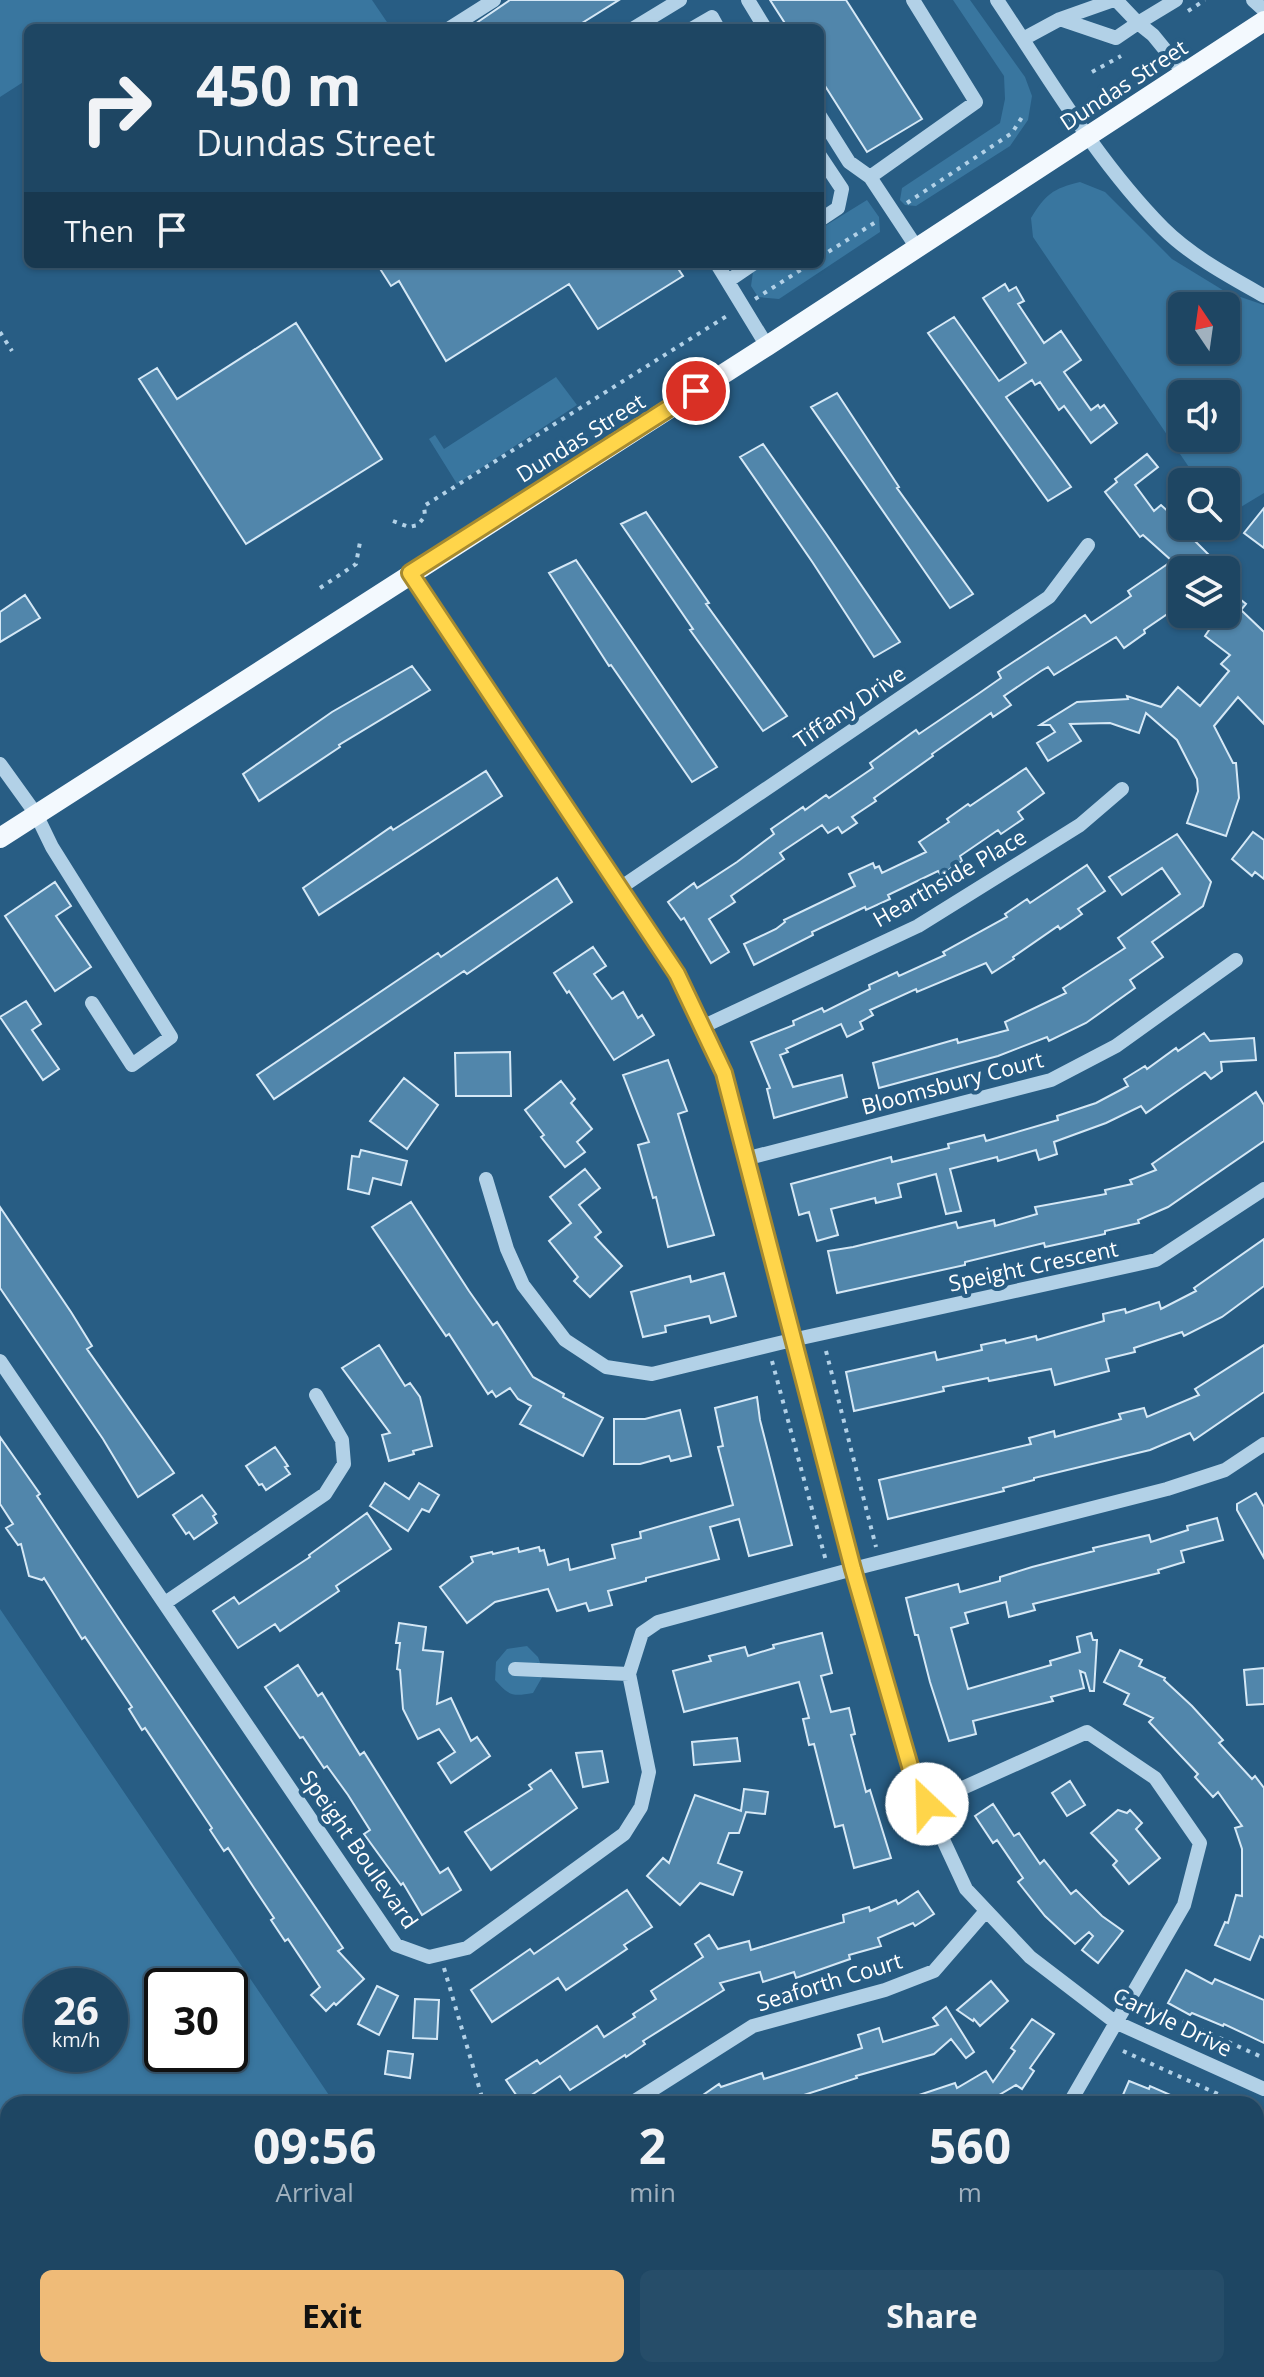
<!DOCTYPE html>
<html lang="en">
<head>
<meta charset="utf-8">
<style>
	:root { --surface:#1e4663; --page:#264d69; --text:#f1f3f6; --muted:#a1b1be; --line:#3c5e78; --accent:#efbb78 }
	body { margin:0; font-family:"Open Sans",sans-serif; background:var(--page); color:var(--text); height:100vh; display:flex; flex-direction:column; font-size:30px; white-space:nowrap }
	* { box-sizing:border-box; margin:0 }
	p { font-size:26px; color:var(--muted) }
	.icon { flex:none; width:44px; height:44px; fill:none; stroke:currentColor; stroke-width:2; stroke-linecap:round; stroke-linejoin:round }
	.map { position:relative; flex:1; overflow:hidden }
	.panel { position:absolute; left:0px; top:2096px; width:1264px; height:282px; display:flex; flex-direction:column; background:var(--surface); border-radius:24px 24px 0 0; box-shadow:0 2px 6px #0004,0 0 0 2px var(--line) }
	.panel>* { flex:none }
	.hud { position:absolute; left:24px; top:24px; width:800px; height:244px; border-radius:12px; box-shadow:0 2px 6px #0004,0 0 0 2px var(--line); background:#1e4663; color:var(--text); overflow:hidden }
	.needle { width:52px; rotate:347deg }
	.buttons { position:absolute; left:1168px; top:292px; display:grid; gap:16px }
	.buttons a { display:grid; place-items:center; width:72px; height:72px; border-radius:12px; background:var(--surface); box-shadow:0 2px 6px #0004,0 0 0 2px var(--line); font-size:40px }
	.speed { position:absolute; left:24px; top:1968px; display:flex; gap:16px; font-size:40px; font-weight:700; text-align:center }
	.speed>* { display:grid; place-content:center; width:104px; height:104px; border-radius:50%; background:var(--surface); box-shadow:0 2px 6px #0004,0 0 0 2px var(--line); line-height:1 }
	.speed small { font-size:20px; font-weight:400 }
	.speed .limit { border:4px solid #111; border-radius:12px; background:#fff; color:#111 }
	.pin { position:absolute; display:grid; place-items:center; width:68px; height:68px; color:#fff; margin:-34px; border:4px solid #fff; border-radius:50%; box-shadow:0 2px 8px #0007 }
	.me { position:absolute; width:88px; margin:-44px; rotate:336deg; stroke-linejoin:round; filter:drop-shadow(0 0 6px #0008) }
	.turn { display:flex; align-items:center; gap:28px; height:168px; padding:0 40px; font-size:36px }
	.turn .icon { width:104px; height:104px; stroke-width:2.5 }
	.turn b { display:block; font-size:56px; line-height:68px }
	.then { display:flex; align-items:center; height:76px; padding:0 40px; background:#0003; gap:16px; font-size:30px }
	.eta { display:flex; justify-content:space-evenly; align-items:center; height:136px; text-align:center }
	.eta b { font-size:48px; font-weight:700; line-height:56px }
	.button { display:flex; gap:16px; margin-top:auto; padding:16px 40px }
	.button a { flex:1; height:92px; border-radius:12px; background:var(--accent); color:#111; font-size:32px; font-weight:700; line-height:92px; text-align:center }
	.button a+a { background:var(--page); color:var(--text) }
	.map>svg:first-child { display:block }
	.green { fill:#39769f; fill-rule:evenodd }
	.building { fill:#5186ab; stroke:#d5e8f6; stroke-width:2 }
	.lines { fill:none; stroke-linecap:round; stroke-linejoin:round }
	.path { stroke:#b2d1e7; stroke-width:4; stroke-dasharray:4 6; stroke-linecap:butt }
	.minor { stroke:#b2d1e7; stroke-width:14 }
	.major { stroke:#f3f9fe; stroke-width:20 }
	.route-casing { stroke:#a68a30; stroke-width:20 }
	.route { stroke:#ffd54a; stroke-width:14 }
	.labels { text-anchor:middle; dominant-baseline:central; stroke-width:8; stroke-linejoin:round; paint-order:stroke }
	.street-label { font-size:22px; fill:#fff; stroke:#285d84 }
</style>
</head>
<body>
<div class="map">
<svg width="1264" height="2377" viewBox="0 0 1264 2377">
	<rect width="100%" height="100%" fill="#285d84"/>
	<!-- green -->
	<path class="green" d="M0,0H372L391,28H28V79L0,97Z
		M953,0H970L1025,77L1032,96L1028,120L1010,146L916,206L905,205L900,200L902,188L1000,123L1005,99L1004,76Z
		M1080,182L1105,192L1172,259L1226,292L1264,305V493L1226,516V482H1199L1033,237L1031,218C1046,194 1052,189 1080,182ZM1226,306V350H1182V306ZM1226,394V438H1182V394Z
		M867,200L879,217L880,232L779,299L758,297L751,286L753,272L765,264H820V229Z
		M556,377L577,405L457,484L429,439L435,435L444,449Z
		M0,1609L335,2104H8V2370H515L520,2377H0ZM110,1986V2054H42V1986ZM162,1986H230V2054H162Z
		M527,1646L538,1657L544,1674L533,1693C511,1697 509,1695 495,1680L496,1662L507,1649Z"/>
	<!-- building -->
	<path class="building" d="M510,0H619L574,28H469Z
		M770,0H846L922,119L867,152L820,78V28H788Z
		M377,264H675L683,276L598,329L569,284L446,361L399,281L391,286Z
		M1005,284L1009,291L1016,287L1024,301L1018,304L1044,343L1061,331L1081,360L1064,372L1091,410L1098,405L1100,408L1104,405L1117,423L1091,443L1064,406L1059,410L1040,382L1035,385L1032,380L1006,397L1071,487L1048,501L928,333L954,317L999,381L1026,363L983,298Z
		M296,323L382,459L246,544L139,379L157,368L177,399Z
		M837,393L899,487L897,488L973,594L950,608L811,407Z
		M763,444L827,535L900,642L874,657L813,563L740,457Z
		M1147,454L1158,467L1135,485L1154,511L1161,505L1194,535L1192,538L1214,560L1205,570H1182V604L1144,630L1145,633L1124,648L1116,637L1054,675L1048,667L1041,671L1004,696L1011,705L993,717L991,713L932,754L933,756L874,798L876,801L852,817L857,823L842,833L838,827L828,833L822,825L780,853L784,859L731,896L735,902L709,919L729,952L711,963L684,918L681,920L668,902L694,883L697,888L737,862L774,834L771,829L803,807L805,810L826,795L829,798L873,768L870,763L916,730L919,734L978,694L1001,678L998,672L1024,655L1085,615L1091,623L1131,596L1128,591L1172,561L1143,535L1140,537L1105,492L1117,482L1115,479Z
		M1264,508V548L1244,533Z
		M646,512L709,603L706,604L787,716L763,731L690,630L693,629L621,524Z
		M576,560L717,767L692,782L611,665L609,666L549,573Z
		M1226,588L1246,604L1241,610L1264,632V724L1238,697L1214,726L1233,763H1236L1239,798L1226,836L1187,823L1198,791L1197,779L1177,740L1146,713L1139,733L1110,723L1070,724L1081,741L1048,761L1037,743L1055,732L1050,725H1040L1077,702L1128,699L1127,696L1161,707L1178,687L1200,706L1229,671L1221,664L1230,655L1205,636L1211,627L1196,614H1226Z
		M25,595L40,618L0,642V612Z
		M412,666L430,690L339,745L340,747L259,801L243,774L332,712Z
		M1026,768L1044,793L1018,812L1023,819L1001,834L998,830L960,856L962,861L941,875L938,871L888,895L890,899L866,910L865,907L812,932L813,935L754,965L744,944L776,929L785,922L784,920L855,886L849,874L873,863L875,868L879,866L882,873L926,852L919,842L949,822L947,819L968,804L970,806Z
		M486,771L502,796L319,915L303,888L391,827L393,830Z
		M1253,832L1264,840V879L1255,872L1252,876L1232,859Z
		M1177,834L1211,882L1203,906L1152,942L1163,957L1130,980L1135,988L1086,1023L1049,1041L1047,1037L998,1056L879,1088L873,1063L957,1039L958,1043L1008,1030L1005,1022L1066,993L1063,988L1125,948L1118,938L1180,894L1162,868L1122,895L1109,877Z
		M1087,865L1105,891L1078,909L1082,914L1060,929L1058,926L1013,957L1014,959L992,973L986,963L917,992L916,989L870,1010L873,1015L860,1022L863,1029L847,1037L841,1024L786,1049L788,1052L780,1055L793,1087L842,1075L847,1097L774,1118L767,1089L770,1088L751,1042L794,1025L793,1021L822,1008L824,1012L870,989L869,985L897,972L899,976L945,955L943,952L1007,917L1005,914L1027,899L1030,903Z
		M557,878L572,902L467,974L464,971L274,1099L257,1075L438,953L441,957Z
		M55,882L71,906L56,916L91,967L55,991L5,916Z
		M593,947L606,966L594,974L612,999L623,992L638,1018L642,1015L654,1035L614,1060L569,991L567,993L554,973Z
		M26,1001L41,1024L32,1030L59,1069L43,1080L0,1017Z
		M1204,1033L1210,1041L1254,1038L1256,1060L1221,1062L1222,1071L1211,1079L1205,1072L1146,1113L1141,1106L1106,1123L1054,1142L1057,1154L1039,1160L1036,1150L998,1161L997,1157L950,1169L961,1211L946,1214L936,1174L898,1184L901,1197L876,1203L875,1198L831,1209L838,1235L817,1241L809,1212L799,1215L791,1184L891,1157L892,1162L949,1148L948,1144L984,1135L986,1141L1058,1120L1057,1116L1096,1103L1128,1086L1124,1079L1145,1066L1147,1069L1176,1048L1178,1051Z
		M510,1052L511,1096H456L455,1053Z
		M668,1060L687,1111L678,1114L714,1235L668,1247L656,1197L653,1198L638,1145L649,1142L623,1075Z
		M404,1078L438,1105L407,1149L370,1121Z
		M561,1081L575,1099L571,1103L592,1129L577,1142L585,1152L565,1167L541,1137L544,1135L525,1110Z
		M1256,1092L1264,1105V1141L1168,1207L1138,1220L1139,1223L1105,1231V1234L1045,1247L1044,1243L965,1262V1265L837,1293L828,1251L853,1247L956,1222L958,1228L994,1220L995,1226L1037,1214L1035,1207L1106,1194L1105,1190L1132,1184L1130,1180L1156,1170L1152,1164Z
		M361,1150L407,1161L401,1185L373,1178L369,1194L348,1189L352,1156L359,1157Z
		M585,1169L600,1188L579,1205L601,1232L595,1237L622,1266L590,1297L574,1281L578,1277L549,1241L571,1223L550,1197Z
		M411,1202L469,1291L493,1325L497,1322L533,1377L564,1394L563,1397L603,1418L583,1456L520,1424L531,1406L518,1399L510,1388L496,1397L492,1391L488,1394L449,1334L446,1336L372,1227Z
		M0,1207L71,1312L92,1346L87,1349L174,1473L138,1497L103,1439L0,1288Z
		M1264,1239V1286L1222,1317L1184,1336L1182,1332L1134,1348L1135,1352L1106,1359L1109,1371L1055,1385L1051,1369L989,1381L988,1378L943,1387L944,1391L854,1411L846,1372L935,1352L937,1360L982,1350L981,1345L1005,1340L1006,1343L1036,1336L1037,1340L1104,1321L1103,1314L1125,1309L1126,1313L1159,1302L1161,1309L1196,1291L1194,1288Z
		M724,1273L736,1316L711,1323L709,1316L665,1326L666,1332L643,1337L631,1292L690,1276L691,1282Z
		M379,1345L405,1386L410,1383L420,1397L432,1446L413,1451L414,1454L389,1461L382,1435L390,1433L342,1368Z
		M1264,1345V1392L1194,1440L1190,1433L1150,1450L1034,1478V1480L1003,1488L1004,1491L888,1519L879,1480L1031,1444L1029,1438L1054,1431L1055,1437L1121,1419L1119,1414L1144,1408L1147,1417L1199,1395L1195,1389Z
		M757,1397L760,1420L792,1545L749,1556L739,1519L710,1527L719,1559L646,1578V1581L608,1591L612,1605L589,1611L586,1603L557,1611L548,1589L495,1602L467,1623L440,1587L473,1562L471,1557L492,1552L493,1554L518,1548L519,1552L539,1547L540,1551L544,1550L548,1565L568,1559L570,1570L615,1558L612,1545L641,1538L640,1532L733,1505L718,1447L723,1446L715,1408Z
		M680,1410L691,1456L671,1461L669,1456L640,1464H614V1419H645Z
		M0,1437L40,1494L37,1496L123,1625L343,1948L338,1951L364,1979L336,2005L334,2003L326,2011L311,1995L320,1987L288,1939L285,1941L271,1920L274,1918L254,1888L228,1848L224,1851L210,1830L212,1828L145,1728L142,1730L129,1709L132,1707L85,1637L82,1639L44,1578L42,1580L29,1576L21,1544L18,1545L6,1528L13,1524L0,1504Z
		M275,1447L288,1466L285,1467L290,1474L266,1490L262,1484L259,1485L246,1466Z
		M385,1483L409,1499L419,1483L439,1495L429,1512L422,1509L408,1531L370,1506Z
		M1256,1493L1264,1507V1558L1237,1510V1504Z
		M202,1495L216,1514L213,1516L217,1523L194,1539L189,1532L186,1534L173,1515Z
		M367,1513L391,1549L336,1586L339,1591L280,1631L275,1624L238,1648L213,1611L234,1597L239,1604L310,1557L309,1555Z
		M1217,1518L1223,1540L1181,1551L1184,1562L1158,1570L1159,1573L1033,1604L1035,1610L1009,1617L1006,1602L965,1613L968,1623L951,1628L968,1689L1051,1665L1050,1661L1080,1652L1077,1637L1091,1633L1093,1640H1097L1094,1691H1090L1085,1673L1080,1671L1084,1688L1051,1697L1053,1701L973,1721L976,1734L949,1741L930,1682L918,1635H915L906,1598L958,1584L960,1592L1000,1581V1577L1032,1567L1094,1551L1093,1548L1149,1535L1151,1542L1188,1530L1187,1526Z
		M399,1623L426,1627L423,1650L443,1652L437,1704L451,1698L471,1741L477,1737L490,1756L451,1783L438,1763L455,1752L439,1729L418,1739L403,1709L400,1670L397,1669L400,1643H396Z
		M822,1633L832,1673L821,1676L831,1712L849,1708L855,1734L851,1735L866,1792L870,1790L891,1858L854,1868L843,1825L835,1827L814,1744L809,1745L803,1719L809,1718L799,1682L684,1712L673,1671L711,1661L709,1656L745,1647L748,1656L774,1648L773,1645Z
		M1120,1650L1142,1660L1139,1666L1165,1678L1164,1680L1192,1706L1223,1740L1219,1743L1252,1779L1255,1776L1264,1788V1938L1260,1936L1250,1960L1215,1945L1225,1922L1228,1923L1236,1895L1242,1896V1849L1235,1828L1242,1826L1218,1792L1213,1797L1195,1777L1198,1774L1149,1722L1153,1718L1124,1704L1129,1694L1104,1682Z
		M298,1665L318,1696L322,1693L360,1755L364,1752L440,1873L448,1868L461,1890L422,1915L403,1883L401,1885L364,1834L370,1830L348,1795L327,1766L324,1768L303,1737L300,1738L265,1687Z
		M1264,1668V1704L1247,1705L1244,1670Z
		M737,1738L740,1761L694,1765L692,1742Z
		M602,1751L608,1782L583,1787L576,1753Z
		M551,1770L577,1808L491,1870L465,1832L532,1789L529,1785Z
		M1070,1781L1085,1805L1067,1816L1052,1793Z
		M744,1789L768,1792L765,1814L746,1812L739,1833H729L718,1863L742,1872L733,1895L700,1883L680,1905L647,1876L663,1858L669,1863L695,1795L741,1811Z
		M993,1804L1014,1836L1019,1833L1040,1864L1044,1860L1071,1894L1076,1890L1102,1916L1123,1931L1098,1963L1082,1950L1093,1936L1089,1932L1075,1944L1045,1916L1018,1882L1023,1878L997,1840L993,1843L975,1816Z
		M1118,1810L1127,1813L1130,1810L1142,1823L1136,1829L1160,1858L1129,1884L1113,1865L1117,1861L1091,1833Z
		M627,1890L652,1927L624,1945L627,1949L566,1990L558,1978L492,2022L471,1990L530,1949L534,1954Z
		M918,1891L934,1914L915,1926L913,1923L878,1938L881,1946L849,1955L850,1959L796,1978L794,1972L763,1982L760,1972L720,1983L724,1990L643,2041L645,2044L626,2057L625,2055L570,2090L560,2076L521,2102L506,2080L537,2060L540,2064L597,2026L604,2037L635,2017L633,2014L656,1999L651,1991L703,1957L695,1944L709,1935L718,1949L749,1941L751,1950L844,1922L843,1915L869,1907L870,1911L896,1900L898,1904Z
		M1186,1970L1212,1984L1215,1979L1264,2000V2043L1224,2024L1223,2026L1192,2013L1190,2015L1168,2003Z
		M991,1981L1008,2001L980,2026L974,2019L973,2021L957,2010Z
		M377,1986L398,1996L379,2035L358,2024Z
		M415,1999L439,2000L437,2039L413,2038Z
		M946,2007L974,2052L966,2058L951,2039L934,2054L856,2076L857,2078L779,2103L777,2098L758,2104H690L719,2084L721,2087L762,2073L764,2079L862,2048L858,2035L879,2028L883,2042L938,2025L933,2018Z
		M1032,2019L1054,2034L1030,2068L1034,2071L1022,2089L1016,2085L984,2104H901V2101L955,2083L957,2088L986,2071L993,2082L1015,2051L1011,2048Z
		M388,2051L413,2054L410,2078L385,2074Z
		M1129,2081L1149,2089L1150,2086L1191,2104H1119Z"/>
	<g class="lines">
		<!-- path -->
		<path class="path" d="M1188,11L1205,0
			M1092,72L1121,56
			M907,203L1012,133L1024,114
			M820,257L879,220
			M755,299L810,264
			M0,332L12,351
			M393,521L409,527L418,525L425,516L424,506L730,314
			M320,588L356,564L360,542
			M826,1351L876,1547
			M772,1361L826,1561
			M444,1968L484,2104
			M1146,2005L1264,2058
			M1123,2051L1240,2104
			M1256,2111L1264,2115"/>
		<!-- minor -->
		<path class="minor" d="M748,0L765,28
			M913,0L976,102L870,177L917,248
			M997,0C1049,78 1097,161 1163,228C1191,256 1230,277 1264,296
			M1116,0L1138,23L1176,0
			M1253,0L1264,10
			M1060,19L1116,38L1138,23L1153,35L1184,73
			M450,28L494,0
			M634,28L680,0
			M693,28L712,17L718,28
			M1023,39L1060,19L1114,0
			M820,116L849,162L870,177
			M820,156L842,189L838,208L820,220
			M717,264L767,346
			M728,281L753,264
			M410,573L677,974L724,1073L853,1569L912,1773L966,1889L1030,1957L1115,2022L1264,2089
			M0,764L36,814L52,847L171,1037L132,1065L92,1003
			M620,888L1049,597L1088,545
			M702,1027L918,926L1080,825L1122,789
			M745,1159L1051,1080L1116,1046L1236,960
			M486,1179L507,1249L523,1285L565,1340L606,1367L652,1374L792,1340L1156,1260L1264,1189
			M0,1361L396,1945L429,1957L467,1948L624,1834L641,1807L649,1772L629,1674L642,1633L658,1622L853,1569L1167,1489L1225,1470L1264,1444
			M165,1603L325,1494L344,1464L342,1440L316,1395
			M515,1669L629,1674
			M927,1804L1087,1732L1155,1778L1200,1843L1184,1905L1069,2104
			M630,2104L753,2026L885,1990L934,1971L986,1911
			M1256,2221L1264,2213
			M648,2370L649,2377
			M963,2377L970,2370"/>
		<!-- major -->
		<path class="major" d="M0,838L767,346L1264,21"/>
	</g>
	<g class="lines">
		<!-- route casing -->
		<g class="route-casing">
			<path id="route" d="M696,391L410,573L677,974L724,1073L853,1569L912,1773L927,1804"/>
		</g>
		<!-- route -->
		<use href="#route" class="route"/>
	</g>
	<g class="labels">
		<!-- street labels -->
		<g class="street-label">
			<text transform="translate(1123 84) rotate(-33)">Dundas Street</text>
			<text transform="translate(580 437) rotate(-32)">Dundas Street</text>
			<text transform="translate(849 706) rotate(-34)">Tiffany Drive</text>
			<text transform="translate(949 877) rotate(-30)">Hearthside Place</text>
			<text transform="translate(952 1082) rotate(-15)">Bloomsbury Court</text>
			<text transform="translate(1033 1265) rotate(-12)">Speight Crescent</text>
			<text transform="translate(360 1849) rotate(55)">Speight Boulevard</text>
			<text transform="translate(829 1981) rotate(-17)">Seaforth Court</text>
			<text transform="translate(1173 2021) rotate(26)">Carlyle Drive</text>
		</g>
	</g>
</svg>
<div class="buttons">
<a><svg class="needle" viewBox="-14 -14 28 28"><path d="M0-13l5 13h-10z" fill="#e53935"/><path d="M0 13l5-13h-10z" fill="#a1b1be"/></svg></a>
<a><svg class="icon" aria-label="sound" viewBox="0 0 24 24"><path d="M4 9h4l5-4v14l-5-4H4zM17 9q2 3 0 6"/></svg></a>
<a><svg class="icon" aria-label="search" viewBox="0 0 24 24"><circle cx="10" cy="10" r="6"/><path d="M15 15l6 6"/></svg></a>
<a><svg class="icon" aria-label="layers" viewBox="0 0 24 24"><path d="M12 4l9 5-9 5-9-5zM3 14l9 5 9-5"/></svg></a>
</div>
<div class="speed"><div>26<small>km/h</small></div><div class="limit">30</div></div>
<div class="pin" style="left:696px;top:391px;background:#d93025"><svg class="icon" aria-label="arrive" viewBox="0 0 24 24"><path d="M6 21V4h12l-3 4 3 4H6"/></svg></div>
<svg class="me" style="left:927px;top:1804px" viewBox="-20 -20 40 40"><circle r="19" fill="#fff"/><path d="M0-13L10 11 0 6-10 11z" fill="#ffd54a"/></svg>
<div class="hud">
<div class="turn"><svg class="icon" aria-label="right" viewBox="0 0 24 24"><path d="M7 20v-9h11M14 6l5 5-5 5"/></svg><div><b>450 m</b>Dundas Street</div></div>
<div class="then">Then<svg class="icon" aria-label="arrive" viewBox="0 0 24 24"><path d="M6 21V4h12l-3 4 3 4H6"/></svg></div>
</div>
<section class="panel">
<div class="eta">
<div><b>09:56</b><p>Arrival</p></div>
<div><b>2</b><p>min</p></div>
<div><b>560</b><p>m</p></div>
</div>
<div class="button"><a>Exit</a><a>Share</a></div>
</section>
</div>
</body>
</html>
